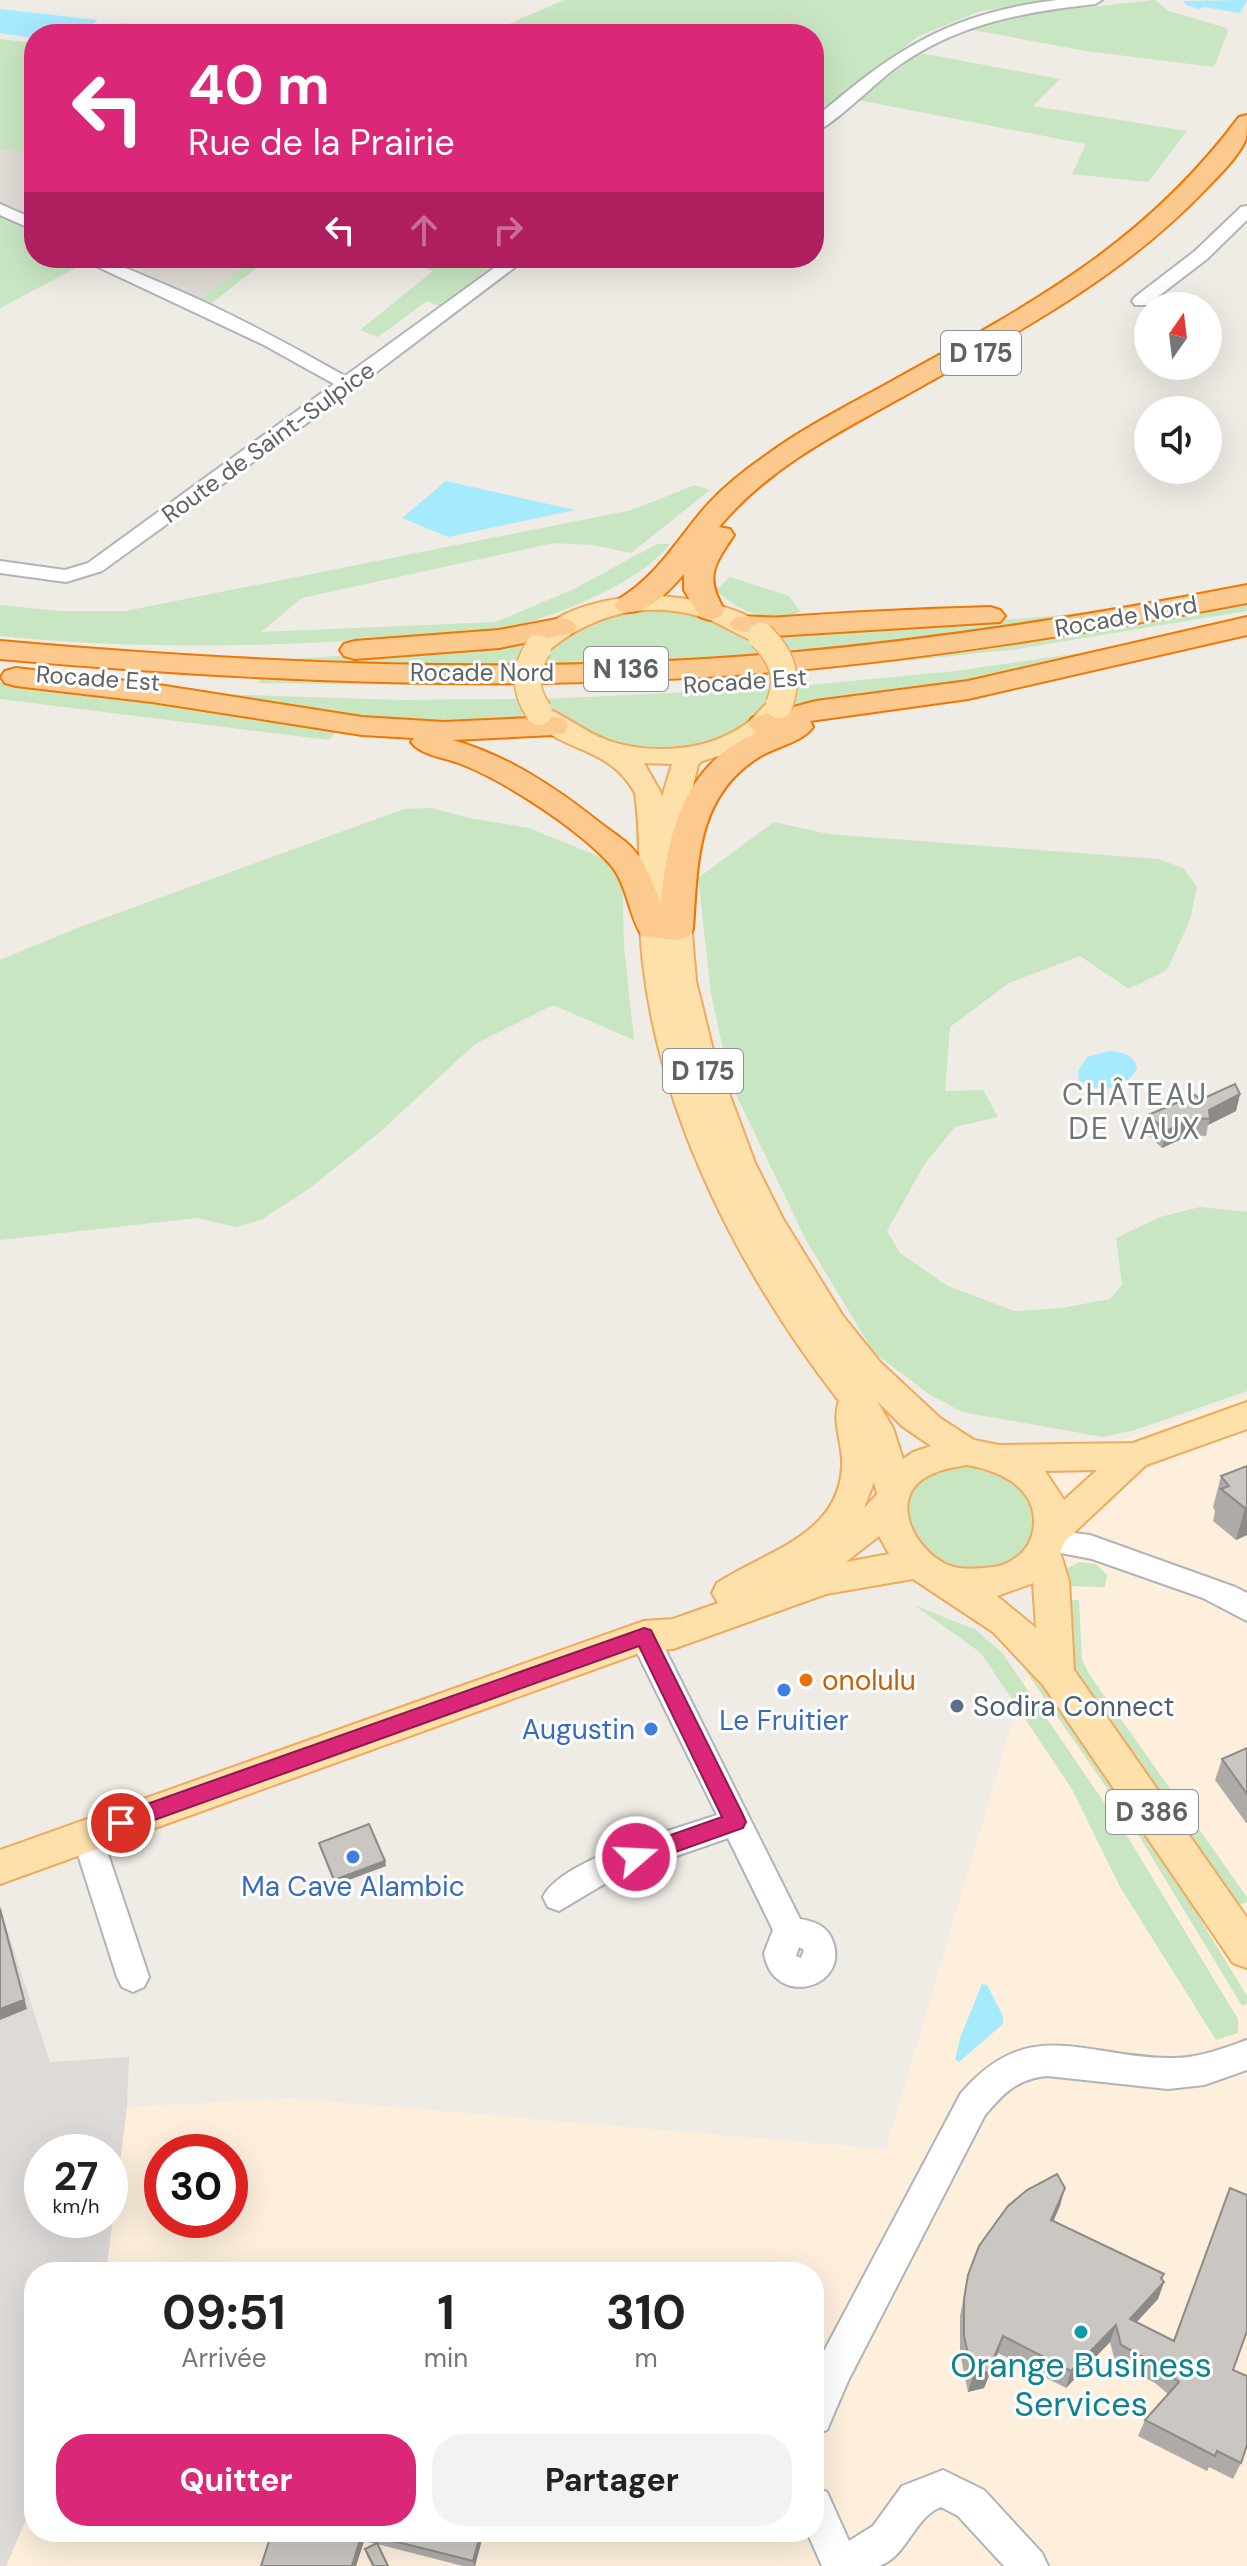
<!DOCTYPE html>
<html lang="fr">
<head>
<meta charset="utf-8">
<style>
	:root { --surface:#fff; --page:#f2f2f2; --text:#222; --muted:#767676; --accent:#db2777 }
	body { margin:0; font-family:"DM Sans",sans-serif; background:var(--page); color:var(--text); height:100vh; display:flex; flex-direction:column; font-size:30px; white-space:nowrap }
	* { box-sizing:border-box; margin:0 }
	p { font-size:26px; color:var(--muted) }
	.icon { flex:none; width:44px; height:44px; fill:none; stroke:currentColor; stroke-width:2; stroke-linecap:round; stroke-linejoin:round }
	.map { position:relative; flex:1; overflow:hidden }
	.side { position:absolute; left:24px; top:2262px; width:800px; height:280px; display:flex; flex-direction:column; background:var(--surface); border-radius:32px; box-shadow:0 8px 32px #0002 }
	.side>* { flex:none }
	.top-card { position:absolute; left:24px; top:24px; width:800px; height:244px; border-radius:32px; box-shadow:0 8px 32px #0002; background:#db2777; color:#fff; overflow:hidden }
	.needle { width:52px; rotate:14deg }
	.buttons { position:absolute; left:1134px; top:292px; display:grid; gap:16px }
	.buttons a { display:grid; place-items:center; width:88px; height:88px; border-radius:50%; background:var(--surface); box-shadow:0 8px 32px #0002; font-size:40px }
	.speed { position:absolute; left:24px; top:2134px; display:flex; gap:16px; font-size:40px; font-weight:700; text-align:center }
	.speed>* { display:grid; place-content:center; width:104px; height:104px; border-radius:50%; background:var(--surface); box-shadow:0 8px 32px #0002; line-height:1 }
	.speed small { font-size:20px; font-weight:400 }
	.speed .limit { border:12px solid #d22; background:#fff; color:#111 }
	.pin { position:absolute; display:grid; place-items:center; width:68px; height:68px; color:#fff; margin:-34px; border:4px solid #fff; border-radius:50%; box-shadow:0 2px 8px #0007 }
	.me { position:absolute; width:88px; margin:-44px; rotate:71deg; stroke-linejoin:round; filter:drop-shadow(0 0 6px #0008) }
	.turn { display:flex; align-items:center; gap:28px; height:168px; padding:0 32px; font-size:36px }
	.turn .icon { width:104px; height:104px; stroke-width:2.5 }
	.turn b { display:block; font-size:56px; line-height:68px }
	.lanes { display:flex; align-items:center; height:76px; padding:0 32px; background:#0003; justify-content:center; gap:40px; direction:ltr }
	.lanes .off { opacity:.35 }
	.eta { display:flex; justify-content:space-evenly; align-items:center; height:136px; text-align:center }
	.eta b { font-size:48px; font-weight:700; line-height:56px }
	.cta { display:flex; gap:16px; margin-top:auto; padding:16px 32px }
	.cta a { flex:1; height:92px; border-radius:32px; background:var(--accent); color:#fff; font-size:32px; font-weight:700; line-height:92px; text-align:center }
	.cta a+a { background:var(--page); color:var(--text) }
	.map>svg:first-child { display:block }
	.commercial { fill:#fdefdc; fill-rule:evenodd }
	.industrial { fill:#dedad7; fill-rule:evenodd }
	.education { fill:#e2dcd6 }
	.green { fill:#c9e6c2 }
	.water { fill:#a6eafe }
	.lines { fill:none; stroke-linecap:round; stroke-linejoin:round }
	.minor-casing { stroke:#b0b4b7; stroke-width:4 }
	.major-casing { stroke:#f0a95d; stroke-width:4 }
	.highway-casing { stroke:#f27603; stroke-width:4 }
	.minor { fill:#fff; fill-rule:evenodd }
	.major { fill:#fee0ab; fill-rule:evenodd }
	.highway { fill:#fcca8f; fill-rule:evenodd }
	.major-bridge-casing { stroke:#f0a95d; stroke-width:29; stroke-linecap:butt }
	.major-bridge { stroke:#fee0ab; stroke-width:26 }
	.wall { fill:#aeaaa7 }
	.shaded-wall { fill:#8d8b88 }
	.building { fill:#cac6c2; stroke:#8d8b88; stroke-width:2 }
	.route { fill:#db2777; stroke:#8e194d; stroke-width:2 }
	.food-dot { fill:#e8710a; stroke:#fff; stroke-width:3 }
	.shop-dot { fill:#3f7fe0; stroke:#fff; stroke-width:3 }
	.service-dot { fill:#5c6f8a; stroke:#fff; stroke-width:3 }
	.culture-dot { fill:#0f9aa8; stroke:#fff; stroke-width:3 }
	.labels { text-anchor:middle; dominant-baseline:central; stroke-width:6; stroke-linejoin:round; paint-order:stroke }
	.far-street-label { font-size:24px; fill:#5d6265; stroke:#fff }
	.shield { fill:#fff; stroke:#8e9193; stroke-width:2 }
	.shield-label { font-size:26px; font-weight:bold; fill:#5d6265 }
	.food-label { font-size:28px; fill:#c56008; stroke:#fff; text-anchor:start }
	.service-label { font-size:28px; fill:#4e5e75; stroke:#fff; text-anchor:start }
	.shop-label { font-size:28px; fill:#366cbe; stroke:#fff }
	.neighbourhood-label { font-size:30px; letter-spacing:2px; fill:#6e7577; stroke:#fff }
	.near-culture-label { font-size:34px; fill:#0d838f; stroke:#fff }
</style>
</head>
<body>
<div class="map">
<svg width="1247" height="2566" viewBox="0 0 1247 2566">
	<rect width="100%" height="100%" fill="#efebe5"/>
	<!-- commercial -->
	<path class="commercial" d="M1247,1396V2566H6L34,2501V2532H814V2272H106L127,2107L290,2098L886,2149L1033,1652L1032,1563L1025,1473ZM162,2152H230V2220H162Z"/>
	<!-- industrial -->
	<path class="industrial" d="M0,1907L50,2062L129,2057L127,2107L106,2272H34V2501L6,2566H0ZM42,2152H110V2220H42Z"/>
	<!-- education -->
	<path class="education" d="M0,150L34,152V222L0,207Z
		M98,258H269L210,304Z"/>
	<!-- green -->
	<path class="green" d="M564,0H1061L981,11L919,36L823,109L814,107V34H486Z
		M1155,0L1169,11L1226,28L1228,32L1214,67L1086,51L968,29L1026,14Z
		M123,23L181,28L198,34H105Z
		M0,39L34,43V152L0,150Z
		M920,53L1060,79L1033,106L1187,131L1148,182L1072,174L1086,144L858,100Z
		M0,211L34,228V258H80L84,261L80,266L0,308Z
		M256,258H269L210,304L199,300Z
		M396,258H514L444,308L427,301L378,337L360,330L433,271Z
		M695,485L710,490L631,553L593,545L554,543L302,598L261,632L496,622L576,588L657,544H670C638,585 550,619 499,630C462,638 421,636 383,639C256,647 127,649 0,636V605L60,611H126L632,510Z
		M730,577L789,596L800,611C777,630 734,609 716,590Z
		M1247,601V611L1018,649L799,672L796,664Z
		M1138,607L968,633L791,651L777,636L1030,618Z
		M649,609L689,612L742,630L764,654L541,665L552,643L600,617Z
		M1162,641L1031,673L801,708L794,705L799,686L956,671Z
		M521,644L525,647L515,665L246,662Z
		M262,675L513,678V686L259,683Z
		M0,682L130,699L336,732L329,740L0,699Z
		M772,688C761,746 666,756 619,747C595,742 558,718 543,699Z
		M213,694L402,700L517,699L527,717L524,720L379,724Z
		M432,808L469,818L529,828L622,866L624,947L634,1040L553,1005L475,1044L381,1131L310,1188L261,1220L236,1227L197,1218L0,1240V960L77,928L404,809Z
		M774,822L828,834L1158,859L1183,868L1197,887L1190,920L1167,970L1129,989L1080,956L1009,983L950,1027L945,1091L983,1090L998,1117L955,1127L924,1165L887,1231L900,1253L946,1285L1014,1311L1062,1308L1110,1299L1122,1285L1116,1238L1160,1217L1200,1207L1247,1212V1391L1135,1430L1103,1437L962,1412L929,1394L874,1353L806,1240L730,1082L711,993L698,878Z
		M964,1465C1006,1468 1064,1509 1024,1554C1015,1563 1002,1566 990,1568C909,1581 864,1482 964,1465Z
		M1079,1562L1096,1564L1107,1575L1105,1587L1063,1586L1066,1569Z
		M1065,1600H1079L1082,1659L1089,1674L1247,1897V1902L1236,1906L1075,1674L1069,1659Z
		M914,1605L976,1630L1003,1654L1129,1839L1238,2019V2033L1216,2040L1120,1887L1073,1791L981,1653Z
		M1006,1629L1152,1840L1247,1996V2004L1242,2006L1133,1826L1005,1641Z"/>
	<!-- water -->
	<path class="water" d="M1247,0L1240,13L1204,7L1199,9L1186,5L1183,1Z
		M0,9L97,20V21L78,34H34V38L0,33Z
		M446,481L575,510L448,537L402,518Z
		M1110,1051C1123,1053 1134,1054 1137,1068C1126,1091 1098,1095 1079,1080L1078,1071L1087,1057Z
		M982,1984L987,1985L1003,2016V2024L959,2062L955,2060L960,2038Z"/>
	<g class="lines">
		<!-- minor casing -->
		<g class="minor-casing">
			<path id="minor" d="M1057,0H1102L1095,4C1023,12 956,24 897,67C877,81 833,126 814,132V119C894,50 949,13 1057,0Z
				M0,204L34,219V230L0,215Z
				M1247,206V220L1207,259L1147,305H1135L1132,301L1135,297L1195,251L1241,207Z
				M79,258C108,258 132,271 159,282C224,309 285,342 345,376L508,258H527L354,389L102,571L66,582L0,573V561L65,570L88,563L334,384L264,345Z
				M1050,1530L1090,1535L1235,1587L1247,1593V1621L1203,1598L1092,1559L1040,1549L1036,1541L1040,1533Z
				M644,1624L654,1627L800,1919C813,1921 825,1925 831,1937C855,1987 773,2011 764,1953L773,1930L728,1838L616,1877L559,1911L548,1907L543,1897C561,1859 677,1829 717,1815L629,1636L634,1627ZM799,1947L804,1950L801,1958L796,1956Z
				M87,1822L98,1826L102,1836L149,1977L144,1987L133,1992L122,1987L117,1977L72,1836L76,1826Z
				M1247,2040V2070L1204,2085L1168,2089L1047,2076C1017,2079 1004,2093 985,2115L848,2381L827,2430L814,2435V2375L822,2355L961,2093C1029,2014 1083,2057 1169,2058C1197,2059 1221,2049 1247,2040Z
				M943,2470L984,2490L1042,2553L1048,2566H1004L958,2516L941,2507C913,2518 908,2556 879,2566C863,2566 838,2566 822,2566L807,2532H814V2487L827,2492L849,2541L873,2526L902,2486Z"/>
		</g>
		<!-- major casing -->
		<g class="major-casing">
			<path id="major" d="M647,595C682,597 752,605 773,636L770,641L761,643C741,639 724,624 705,618C648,599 592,614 548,651H530L526,646C553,608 605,599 647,595Z
				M779,697L788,700L792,705C769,738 739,751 702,761L698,765L687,811V875L696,981L713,1050L755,1163L783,1219L843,1316L880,1362L940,1418L974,1440L999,1445L1133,1443L1247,1402V1429L1146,1465L1065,1541L1060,1552L1069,1581L1074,1670L1247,1918V1968L1233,1963L1043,1685L993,1632L913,1579L826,1594L673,1649L645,1651L0,1884V1850L644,1621L673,1619L718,1603L712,1593L717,1583C765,1551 837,1537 842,1468C844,1445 831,1423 839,1401C742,1276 661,1121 643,963C636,906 643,849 635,793C607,742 554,753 526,712L530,707C550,702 580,730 602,738C620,746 643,749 663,749C693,749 722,741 746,724C758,715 764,701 779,697ZM644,763L672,764L662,797L661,793ZM877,1401L902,1426L931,1446L913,1452L903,1459L893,1428ZM967,1465C998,1470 1036,1487 1034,1524C1033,1538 1028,1548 1018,1556C1007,1565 998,1567 984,1568C969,1569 955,1570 942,1562C907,1541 888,1489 937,1472C946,1468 957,1467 967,1465ZM1097,1470L1064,1500L1045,1471ZM874,1482L877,1494L864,1508ZM879,1536L889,1554L846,1562ZM1033,1583L1036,1628L997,1596Z"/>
		</g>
		<!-- highway casing -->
		<g class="highway-casing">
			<path id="highway" d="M1247,115C1247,122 1247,133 1246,139C1238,158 1218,176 1204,191C1120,279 1011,336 906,395C839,432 769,467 719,527L730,529L734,535C714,565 704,577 725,611L720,617L710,620L700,617L684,590V574C668,592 645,618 619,611L614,605L619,599C659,575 679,536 709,503C726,485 745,470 765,456C807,425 855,402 901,376C1034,303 1146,242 1239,117Z
				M1247,585V603C1094,632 941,657 786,671C524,694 261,682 0,659V641C261,664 524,676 786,653C941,639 1094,615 1247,585Z
				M990,607L1000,610L1005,616L1000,622L774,636L734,630L729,624L734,618C750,614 766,619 783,617C852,612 921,609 990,607Z
				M1247,617V635L968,699L810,721L813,727C803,742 775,747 759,757C696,797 698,861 693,929L688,937L676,940L642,936C628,914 627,882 609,863C577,828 505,781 461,764C446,758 420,755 411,742L414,738L362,735L152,702L16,686L5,683L1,677L5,671L16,668L152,684L362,717L444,722L553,717L564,719L568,726L564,733L553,735L453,740C508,756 555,787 599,822C610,831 624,839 633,849C647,865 654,886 661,905C667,833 684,763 757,733L748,725L752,718L816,701L968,681Z
				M562,618L572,621L577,627L572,633L499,648L355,659L344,656L340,650L344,644L355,641L499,630Z"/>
		</g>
		<!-- minor -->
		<use href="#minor" class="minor"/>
		<!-- major -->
		<use href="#major" class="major"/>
		<!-- highway -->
		<use href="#highway" class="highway"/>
		<!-- major-bridge casing -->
		<g class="major-bridge-casing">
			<path id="major-bridge" d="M761,636C782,656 790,677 779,705
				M538,648C524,671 524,690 539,712"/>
		</g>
		<!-- major-bridge -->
		<use href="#major-bridge" class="major-bridge"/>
	</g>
	<!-- wall -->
	<path class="wall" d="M1240,1094L1236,1111L1208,1125L1206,1136L1190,1135L1162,1148L1145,1132L1148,1115L1200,1100Z
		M1247,1466V1535L1236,1540L1213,1521L1215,1511L1213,1507L1221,1476Z
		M1247,1748V1824L1215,1780L1222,1759Z
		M319,1843L385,1861L386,1866L335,1885L320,1848Z
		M1065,2188L1053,2221L1162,2279L1164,2282L1158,2299L1136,2322L1173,2341L1230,2188L1233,2370L1241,2463L1233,2479L1209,2467L1207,2471L1138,2436L1145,2420L1168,2394L1155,2383L1115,2362L1110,2342L1066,2388L998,2353L984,2388L968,2392L960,2353V2316L968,2275Z
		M272,2532H484L475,2566H463L377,2544L388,2566H372L367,2556L365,2549L375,2544L364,2541L356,2566H261Z"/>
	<!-- shaded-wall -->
	<path class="shaded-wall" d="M1240,1094L1236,1111L1208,1125L1210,1119L1209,1110Z
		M1194,1118L1190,1135L1162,1148L1166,1131Z
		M1247,1507V1535L1236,1540L1245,1508Z
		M385,1861L386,1866L335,1885L334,1880Z
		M0,1906L27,2009L0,2020Z
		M1065,2188L1060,2206L1046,2238L1051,2220Z
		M1164,2274L1159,2289L1164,2282L1158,2299L1124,2336L1130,2319Z
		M1116,2325L1110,2342L1066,2388L1071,2371Z
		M1003,2336L998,2353L984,2388L968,2392L973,2376Z
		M481,2532H484L475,2566H474L473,2561Z
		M362,2533L364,2541L356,2566H352Z"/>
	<!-- building -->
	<path class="building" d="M1235,1084L1240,1094L1209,1110L1210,1119L1194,1118L1166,1131L1148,1115L1195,1095L1200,1100Z
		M1247,1466V1507L1245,1508L1221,1489L1229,1486L1221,1476Z
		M1247,1748V1794L1222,1759Z
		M369,1824L385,1861L334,1880L319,1843Z
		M0,1909L24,2000L0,2009Z
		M1057,2174L1065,2188L1051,2220L1164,2274L1161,2278L1164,2282L1130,2319L1174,2341L1230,2188L1247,2195V2331L1233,2370L1247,2376V2445L1241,2463L1217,2451L1215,2456L1145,2420L1179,2382L1162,2367L1121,2345L1116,2325L1071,2371L1003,2336L988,2372L973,2376L964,2336V2299L968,2275L979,2246L1008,2206L1027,2190Z
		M272,2532H481L473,2561L362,2533L352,2566H261Z
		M377,2543L388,2566H374L365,2549Z"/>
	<!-- route -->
	<path class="route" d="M644,1628L651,1630L743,1815L746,1822L743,1828L636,1866L628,1864L625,1857L628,1850L722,1817L639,1646L121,1832L113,1830L110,1823L113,1816Z"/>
	<!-- markers -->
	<circle class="food-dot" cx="806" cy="1680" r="8"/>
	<g class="shop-dot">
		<circle cx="784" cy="1690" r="8"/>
		<circle cx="651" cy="1729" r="8"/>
		<circle cx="353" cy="1857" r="8"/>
	</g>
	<circle class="service-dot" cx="957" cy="1706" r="8"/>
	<circle class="culture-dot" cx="1081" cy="2332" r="8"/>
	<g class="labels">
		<!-- far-street labels -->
		<g class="far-street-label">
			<text transform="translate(268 442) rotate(-36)">Route de Saint-Sulpice</text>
			<text transform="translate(1126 616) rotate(-10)">Rocade Nord</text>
			<text x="482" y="672">Rocade Nord</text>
			<text transform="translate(98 678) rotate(4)">Rocade Est</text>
			<text transform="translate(745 681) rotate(-4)">Rocade Est</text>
		</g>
		<!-- shield labels -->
		<g class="shield">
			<rect x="941" y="331" width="80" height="44" rx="6"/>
			<rect x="584" y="647" width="84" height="44" rx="6"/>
			<rect x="663" y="1049" width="80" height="44" rx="6"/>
			<rect x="1106" y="1790" width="92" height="44" rx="6"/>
		</g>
		<g class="shield-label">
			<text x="981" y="353">D 175</text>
			<text x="626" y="669">N 136</text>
			<text x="703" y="1071">D 175</text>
			<text x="1152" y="1812">D 386</text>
		</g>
		<!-- food labels -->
		<g class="food-label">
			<text x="822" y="1680">onolulu</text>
		</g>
		<!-- service labels -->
		<g class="service-label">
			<text x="973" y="1706">Sodira Connect</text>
		</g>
		<!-- shop labels -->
		<g class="shop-label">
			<text x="784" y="1720">Le Fruitier</text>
			<text x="635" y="1729" text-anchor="end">Augustin</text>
			<text x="353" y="1886">Ma Cave Alambic</text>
		</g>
		<!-- neighbourhood labels -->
		<g class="neighbourhood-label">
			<text x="1135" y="1094">CHÂTEAU<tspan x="1135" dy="34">DE VAUX</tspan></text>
		</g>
		<!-- near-culture labels -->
		<g class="near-culture-label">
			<text x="1081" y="2365">Orange Business<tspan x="1081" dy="39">Services</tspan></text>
		</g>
	</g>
</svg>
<div class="buttons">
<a><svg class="needle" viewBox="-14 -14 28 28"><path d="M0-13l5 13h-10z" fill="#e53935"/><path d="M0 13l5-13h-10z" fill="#767676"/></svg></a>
<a><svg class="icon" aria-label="sound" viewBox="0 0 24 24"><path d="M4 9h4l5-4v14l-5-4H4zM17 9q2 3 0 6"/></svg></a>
</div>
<div class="speed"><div>27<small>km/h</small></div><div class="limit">30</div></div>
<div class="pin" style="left:121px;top:1823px;background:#d93025"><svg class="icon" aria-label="arrive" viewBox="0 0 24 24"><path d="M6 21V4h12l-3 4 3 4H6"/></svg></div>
<svg class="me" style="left:636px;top:1857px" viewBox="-20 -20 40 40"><circle r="17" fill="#db2777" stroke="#fff" stroke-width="3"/><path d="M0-11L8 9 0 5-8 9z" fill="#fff"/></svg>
<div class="top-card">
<div class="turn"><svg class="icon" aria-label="left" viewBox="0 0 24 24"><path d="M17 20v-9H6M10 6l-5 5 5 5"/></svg><div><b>40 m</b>Rue de la Prairie</div></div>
<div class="lanes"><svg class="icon" aria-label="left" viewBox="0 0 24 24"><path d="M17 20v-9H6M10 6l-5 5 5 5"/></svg><svg class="icon off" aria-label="ahead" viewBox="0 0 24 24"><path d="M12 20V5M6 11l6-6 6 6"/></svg><svg class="icon off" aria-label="right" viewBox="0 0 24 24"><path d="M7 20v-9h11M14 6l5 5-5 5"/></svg></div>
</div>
<section class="side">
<div class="eta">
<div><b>09:51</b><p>Arrivée</p></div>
<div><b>1</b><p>min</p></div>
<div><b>310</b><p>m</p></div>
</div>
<div class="cta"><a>Quitter</a><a>Partager</a></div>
</section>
</div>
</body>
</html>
